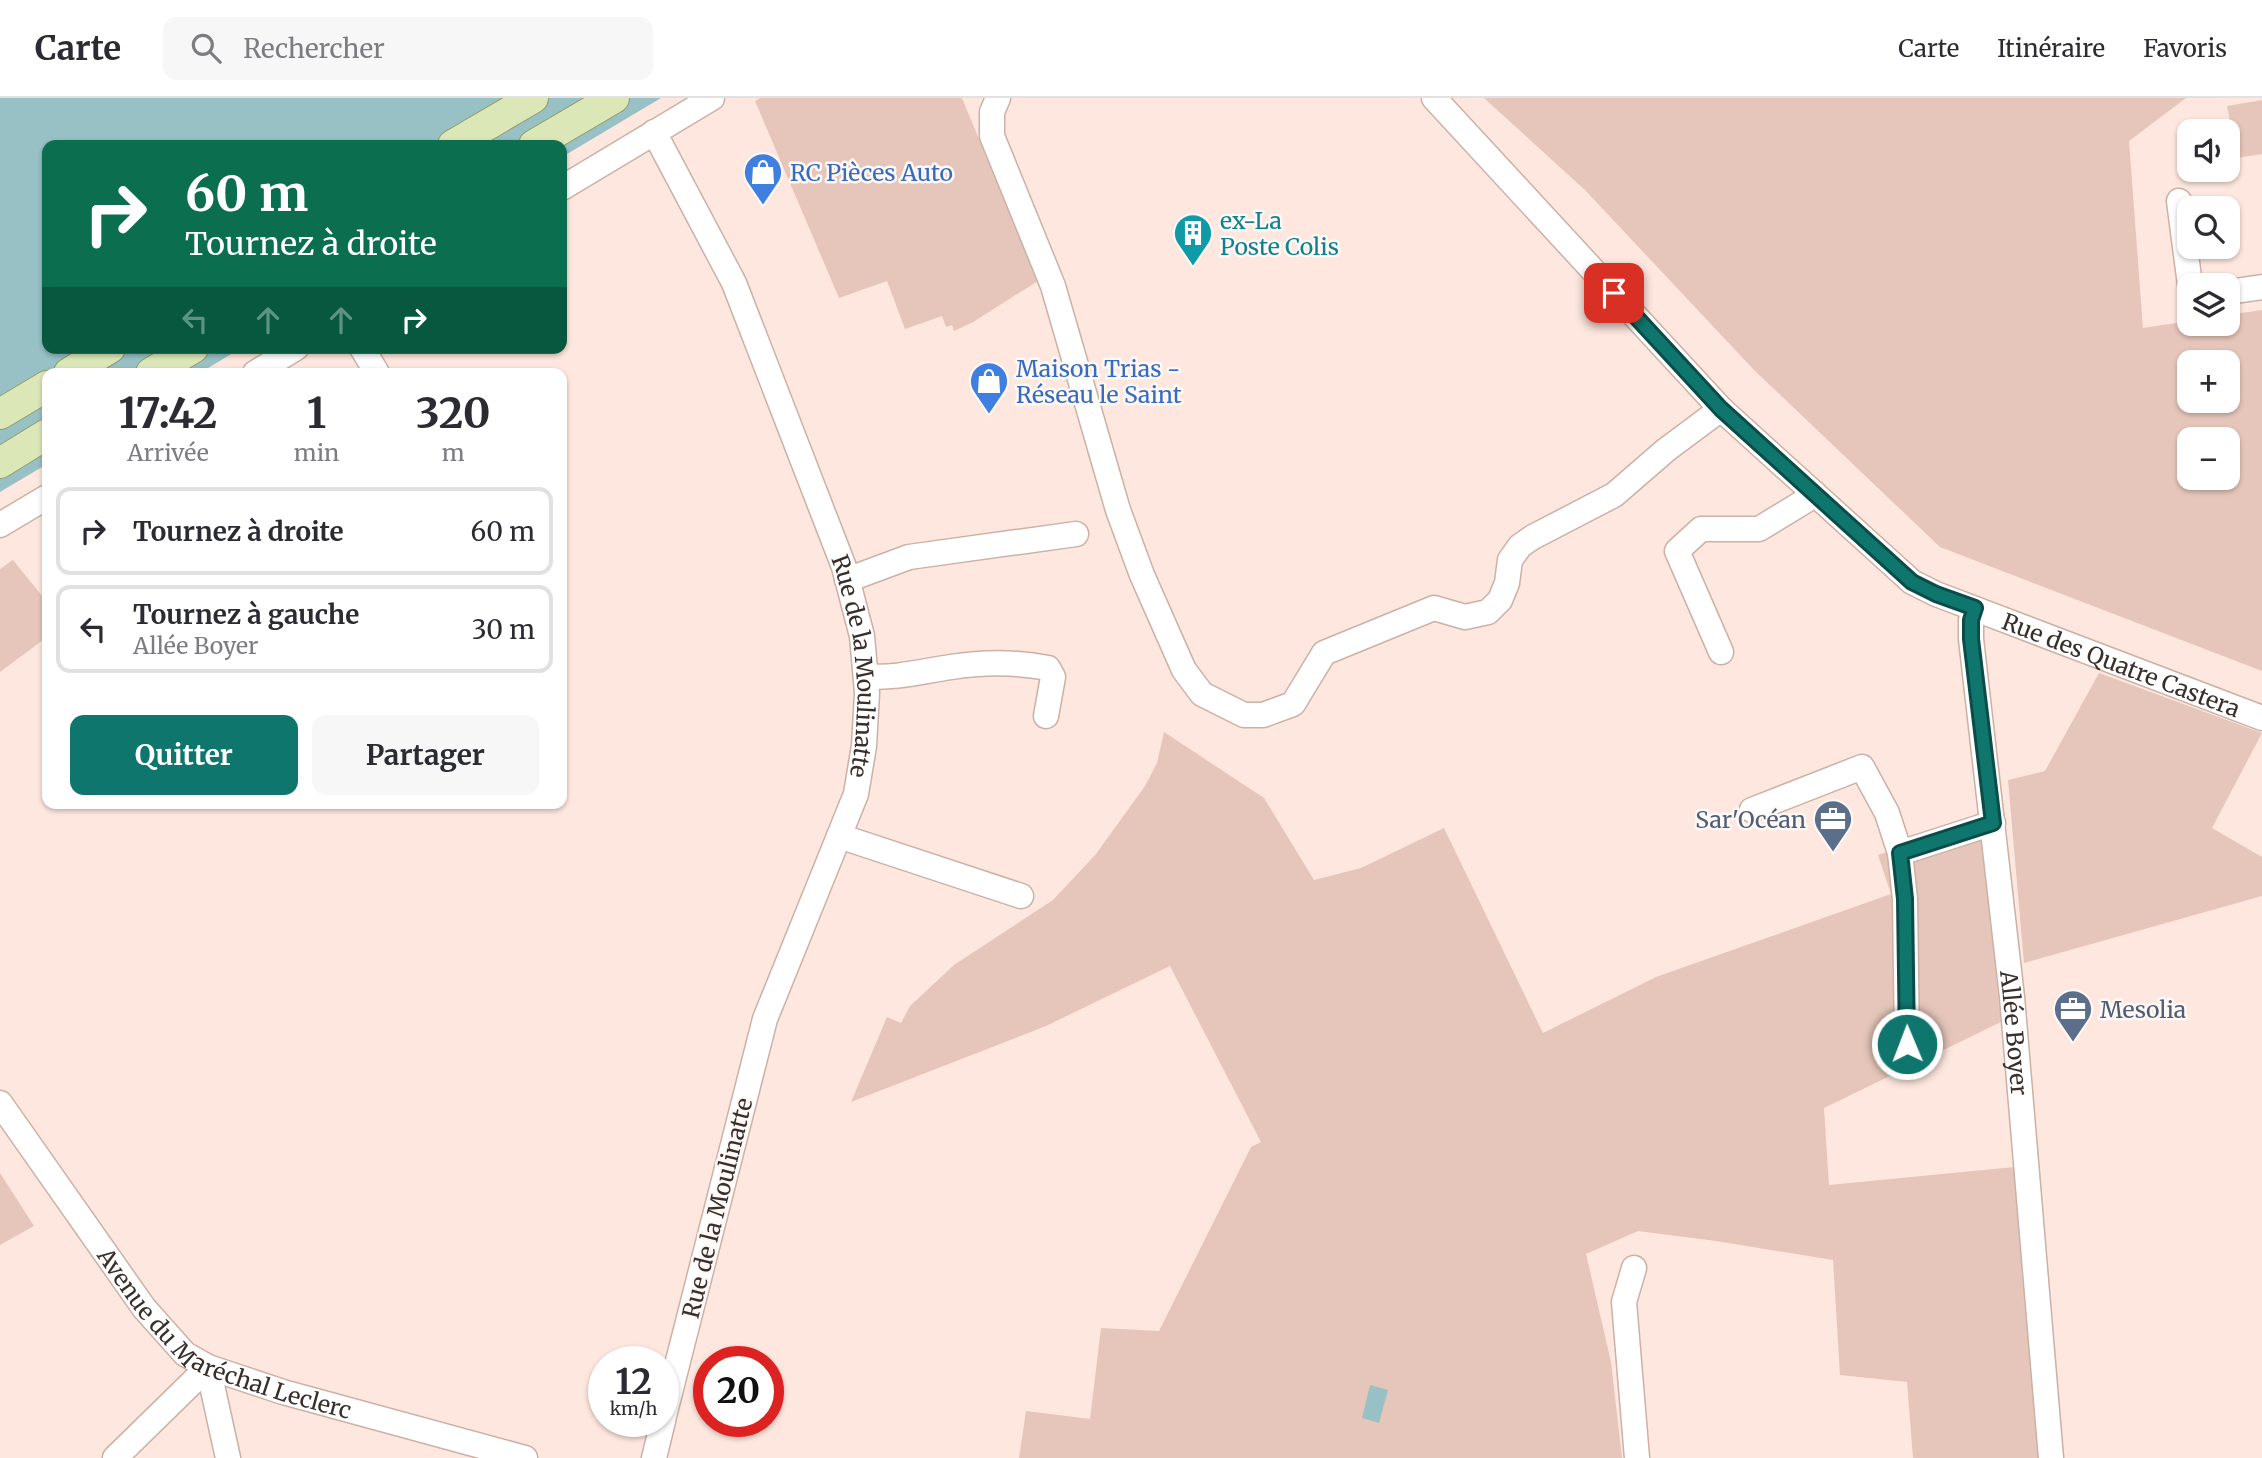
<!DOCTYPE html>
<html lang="fr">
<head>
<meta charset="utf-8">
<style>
	:root { --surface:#fff; --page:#f7f7f7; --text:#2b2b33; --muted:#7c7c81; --line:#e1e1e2; --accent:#0f766e }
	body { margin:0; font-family:Merriweather,serif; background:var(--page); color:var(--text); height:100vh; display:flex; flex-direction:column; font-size:26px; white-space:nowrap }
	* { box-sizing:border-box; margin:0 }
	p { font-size:23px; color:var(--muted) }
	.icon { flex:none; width:38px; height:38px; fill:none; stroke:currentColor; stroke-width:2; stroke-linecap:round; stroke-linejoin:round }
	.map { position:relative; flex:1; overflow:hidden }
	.panel { position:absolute; left:42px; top:270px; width:525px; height:441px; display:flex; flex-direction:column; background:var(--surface); border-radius:14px; box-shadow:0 2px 5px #0004 }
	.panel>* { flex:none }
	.top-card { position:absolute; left:42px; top:42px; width:525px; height:214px; border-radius:14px; box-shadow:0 2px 5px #0004; background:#0b6e4f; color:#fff; overflow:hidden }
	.controls { position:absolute; left:2177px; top:21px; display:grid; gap:14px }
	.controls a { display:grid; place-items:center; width:63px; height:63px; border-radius:14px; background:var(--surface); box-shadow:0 2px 5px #0004; font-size:35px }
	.speed { position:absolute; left:588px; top:1248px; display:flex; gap:14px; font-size:35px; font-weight:700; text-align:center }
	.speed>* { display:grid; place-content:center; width:91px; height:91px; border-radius:50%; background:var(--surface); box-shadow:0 2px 5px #0004; line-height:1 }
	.speed small { font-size:18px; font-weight:400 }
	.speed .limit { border:10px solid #d22; background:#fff; color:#111 }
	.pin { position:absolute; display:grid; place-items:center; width:60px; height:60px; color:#fff; margin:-30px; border-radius:14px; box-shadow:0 4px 10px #0006 }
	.me { position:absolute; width:77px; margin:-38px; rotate:359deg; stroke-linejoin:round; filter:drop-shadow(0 0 5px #0008) }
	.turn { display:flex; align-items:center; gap:24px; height:147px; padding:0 28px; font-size:32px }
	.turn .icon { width:91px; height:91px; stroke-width:2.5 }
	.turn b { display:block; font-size:49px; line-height:60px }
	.lanes { display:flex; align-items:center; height:66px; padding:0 28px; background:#0003; justify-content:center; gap:35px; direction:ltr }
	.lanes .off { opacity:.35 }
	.eta { display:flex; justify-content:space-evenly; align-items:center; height:119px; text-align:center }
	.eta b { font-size:42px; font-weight:700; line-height:49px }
	.cta { display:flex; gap:14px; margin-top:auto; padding:14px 28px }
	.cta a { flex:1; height:80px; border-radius:14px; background:var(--accent); color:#fff; font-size:28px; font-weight:700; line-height:80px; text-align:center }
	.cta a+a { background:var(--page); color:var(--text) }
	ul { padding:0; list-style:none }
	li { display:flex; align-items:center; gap:21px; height:88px; margin:0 14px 10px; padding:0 14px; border:4px solid var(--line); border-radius:14px }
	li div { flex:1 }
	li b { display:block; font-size:26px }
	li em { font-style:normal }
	header { display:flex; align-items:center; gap:42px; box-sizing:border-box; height:98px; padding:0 35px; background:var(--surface); border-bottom:2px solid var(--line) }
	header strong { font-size:33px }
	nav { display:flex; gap:38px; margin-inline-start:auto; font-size:24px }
	.search { width:490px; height:63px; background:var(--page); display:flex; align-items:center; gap:18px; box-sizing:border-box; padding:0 24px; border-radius:14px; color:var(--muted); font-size:26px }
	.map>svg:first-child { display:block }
	.green { fill:#e6c6ba; fill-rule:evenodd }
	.water { fill:#97c1c4 }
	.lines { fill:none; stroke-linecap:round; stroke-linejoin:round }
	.minor-casing { stroke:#cbb1a6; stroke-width:27 }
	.major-casing { stroke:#949c67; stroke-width:32 }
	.minor { stroke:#fff; stroke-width:24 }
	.major { stroke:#dce7b8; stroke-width:30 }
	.route-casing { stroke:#0a4d48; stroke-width:18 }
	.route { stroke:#0f766e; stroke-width:12 }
	.labels { text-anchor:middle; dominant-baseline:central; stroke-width:5; stroke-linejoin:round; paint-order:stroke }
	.shop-label { font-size:23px; fill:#366cbe; stroke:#fef8f6; text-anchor:start }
	.culture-label { font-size:23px; fill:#0d838f; stroke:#fef8f6; text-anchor:start }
	.street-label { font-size:23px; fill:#382e2a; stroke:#fef8f6 }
	.service-label { font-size:23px; fill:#4e5e75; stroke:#fef8f6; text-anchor:end }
</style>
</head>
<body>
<header>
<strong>Carte</strong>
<div class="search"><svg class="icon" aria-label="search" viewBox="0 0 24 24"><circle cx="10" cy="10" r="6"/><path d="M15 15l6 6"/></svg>Rechercher</div>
<nav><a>Carte</a><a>Itinéraire</a><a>Favoris</a></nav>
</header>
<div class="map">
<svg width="2262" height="1360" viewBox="0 0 2262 1360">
	<rect width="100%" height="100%" fill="#fde7de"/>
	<!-- green -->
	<path class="green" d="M760,0H962L1038,183L973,224L954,233L952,227L946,229L942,218L905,231L887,183L839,200L755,3Z
		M1484,0H2186L2129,43L2143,230L2189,223V226H2228V217L2262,212V573L1940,449L1754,272L1585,92ZM2189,264H2228V303H2189ZM2189,341H2228V380H2189Z
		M2262,2V56L2237,60L2227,8Z
		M13,462L47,504V539L0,574V471Z
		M2099,575L2262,635L2212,730L2262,759V798L2024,865L2008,682L2045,673Z
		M1164,634L1264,700L1314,782L1361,770L1444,730L1543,935L1656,879L1891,796L1878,757L1980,721L2001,924L1824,1010L1829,1087L2014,1069L2039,1360H1913L1907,1284L1840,1277L1833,1162L1716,1143L1638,1133L1586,1156L1611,1264L1622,1360H1019L1026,1313L1090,1321L1101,1230L1159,1233L1251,1049L1261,1044L1170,868L1046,928L851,1004L887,919L901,925L910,908L954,867L1053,802L1096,756L1145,688L1157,665Z
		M0,1075L34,1128L0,1147Z"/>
	<!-- water -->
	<path class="water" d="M0,0H661L562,59V47H47V250H241L200,275H47V366L0,394Z
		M1370,1287L1388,1292L1379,1325L1362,1320Z"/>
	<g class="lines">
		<!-- minor casing -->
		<g class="minor-casing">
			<g id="minor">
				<path d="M998,0L992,14V38L1053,188L1118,412L1142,477L1184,572L1202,596L1244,617H1263L1293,606L1324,555L1434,510L1465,519L1488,514L1500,502L1507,485L1510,462L1520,448L1533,439L1614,397L1666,352L1721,311"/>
				<path id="s1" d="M1434,0L1721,311L1912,484L1936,496L2262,620"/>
				<path id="s2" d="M654,34L734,185L844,469L862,538L867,595L864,648L856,696L765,921L663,1322"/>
				<path d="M562,90L712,0"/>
				<path d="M2179,103L2190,187"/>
				<path d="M2228,194L2262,189"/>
				<path d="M362,250L377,275"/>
				<path d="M255,275L296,250"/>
				<path d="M0,427L47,399"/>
				<path d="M847,482L909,459L1076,436"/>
				<path id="s3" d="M1975,511L1971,522V541L2012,899L2051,1360"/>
				<path d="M1721,554L1677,453L1701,431H1759L1805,403L1814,395"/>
				<path d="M866,578C894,581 923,573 951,569C983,564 1017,564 1048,570L1053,579L1046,618"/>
				<path d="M1752,712L1862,669L1887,715L1900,755"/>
				<path d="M839,738L1021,798"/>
				<path d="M1907,946L1905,801L1900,755L1993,725"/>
				<path id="s4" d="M0,1005L144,1210L185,1256L208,1269L283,1294L525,1360"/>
				<path d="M1634,1170L1624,1204L1637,1360"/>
				<path d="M115,1360L208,1269L228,1360"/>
				<path d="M654,1360L663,1323"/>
			</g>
		</g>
		<!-- major casing -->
		<g class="major-casing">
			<path id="major" d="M453,47L533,0
				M534,47L614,0
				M69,275L110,250
				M151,275L193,250
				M0,316L47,288
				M0,365L47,336"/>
		</g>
		<!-- minor -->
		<use href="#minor" class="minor"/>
		<!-- major -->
		<use href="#major" class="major"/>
	</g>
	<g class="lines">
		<!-- route casing -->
		<g class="route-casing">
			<path id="route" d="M1614,195L1721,311L1912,484L1936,496L1975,510L1971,522V541L1993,725L1900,755L1905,801L1907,946"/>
		</g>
		<!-- route -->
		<use href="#route" class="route"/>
	</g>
	<!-- icons -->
	<defs>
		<g id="shop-pin" transform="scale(2.0125)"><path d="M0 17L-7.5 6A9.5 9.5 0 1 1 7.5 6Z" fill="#3f7fe0" stroke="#fef8f6"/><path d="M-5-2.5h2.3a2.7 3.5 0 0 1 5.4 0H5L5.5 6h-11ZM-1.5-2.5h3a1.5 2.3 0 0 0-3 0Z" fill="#fff"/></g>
		<g id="building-pin" transform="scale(2.0125)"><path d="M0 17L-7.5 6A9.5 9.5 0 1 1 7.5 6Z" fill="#0f9aa8" stroke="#fef8f6"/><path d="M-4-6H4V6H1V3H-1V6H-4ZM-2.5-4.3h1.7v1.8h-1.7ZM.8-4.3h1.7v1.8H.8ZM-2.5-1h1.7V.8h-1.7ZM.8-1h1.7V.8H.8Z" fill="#fff"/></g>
		<g id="office-pin" transform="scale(2.0125)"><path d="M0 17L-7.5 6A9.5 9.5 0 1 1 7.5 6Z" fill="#5c6f8a" stroke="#fef8f6"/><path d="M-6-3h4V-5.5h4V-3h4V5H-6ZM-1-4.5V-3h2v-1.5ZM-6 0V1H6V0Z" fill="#fff"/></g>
	</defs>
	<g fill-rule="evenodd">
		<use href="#shop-pin" x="763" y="74"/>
		<use href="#building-pin" x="1193" y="135"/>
		<use href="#shop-pin" x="989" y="283"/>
		<use href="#office-pin" x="1833" y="721"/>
		<use href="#office-pin" x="2073" y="911"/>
	</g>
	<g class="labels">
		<!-- shop labels -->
		<g class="shop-label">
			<text x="790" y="74">RC Pièces Auto</text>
			<text x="1016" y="270">Maison Trias -<tspan x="1016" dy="26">Réseau le Saint</tspan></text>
		</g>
		<!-- culture labels -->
		<g class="culture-label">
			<text x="1220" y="122">ex-La<tspan x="1220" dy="26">Poste Colis</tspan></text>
		</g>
		<!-- street labels -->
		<g class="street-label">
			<text stroke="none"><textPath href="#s1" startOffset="906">Rue des Quatre Castera</textPath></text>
			<text stroke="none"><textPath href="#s2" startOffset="576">Rue de la Moulinatte</textPath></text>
			<text stroke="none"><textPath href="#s3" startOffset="427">Allée Boyer</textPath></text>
			<text transform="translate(717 1110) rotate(-76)">Rue de la Moulinatte</text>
			<text stroke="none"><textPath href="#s4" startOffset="334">Avenue du Maréchal Leclerc</textPath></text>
		</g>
		<!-- service labels -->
		<g class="service-label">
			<text x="1806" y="721">Sar'Océan</text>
			<text x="2100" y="911" text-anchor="start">Mesolia</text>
		</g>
	</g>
</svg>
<div class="controls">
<a><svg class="icon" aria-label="sound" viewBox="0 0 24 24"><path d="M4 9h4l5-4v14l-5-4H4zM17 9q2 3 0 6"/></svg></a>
<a><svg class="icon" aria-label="search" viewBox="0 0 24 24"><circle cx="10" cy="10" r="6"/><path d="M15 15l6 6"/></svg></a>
<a><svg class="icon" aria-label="layers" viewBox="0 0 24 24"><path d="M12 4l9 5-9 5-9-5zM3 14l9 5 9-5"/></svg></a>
<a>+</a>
<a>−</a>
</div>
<div class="speed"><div>12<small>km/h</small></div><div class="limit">20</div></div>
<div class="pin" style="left:1614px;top:195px;background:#d93025"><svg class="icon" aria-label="arrive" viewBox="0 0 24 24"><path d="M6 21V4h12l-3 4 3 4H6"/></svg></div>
<svg class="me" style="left:1907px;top:946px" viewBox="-20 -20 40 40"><circle r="17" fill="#0f766e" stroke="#fff" stroke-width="3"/><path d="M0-11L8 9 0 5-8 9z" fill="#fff"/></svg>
<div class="top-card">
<div class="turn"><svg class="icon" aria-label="right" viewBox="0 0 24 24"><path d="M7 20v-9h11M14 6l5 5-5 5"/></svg><div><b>60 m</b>Tournez à droite</div></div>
<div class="lanes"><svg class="icon off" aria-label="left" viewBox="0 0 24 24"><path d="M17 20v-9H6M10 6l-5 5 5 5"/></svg><svg class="icon off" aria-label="ahead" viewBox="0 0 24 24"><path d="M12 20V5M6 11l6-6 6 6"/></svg><svg class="icon off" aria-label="ahead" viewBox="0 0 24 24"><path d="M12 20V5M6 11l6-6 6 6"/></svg><svg class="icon" aria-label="right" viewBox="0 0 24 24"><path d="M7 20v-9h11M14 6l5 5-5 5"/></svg></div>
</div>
<section class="panel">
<div class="eta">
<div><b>17:42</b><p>Arrivée</p></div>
<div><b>1</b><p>min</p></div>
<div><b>320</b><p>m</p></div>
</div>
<ul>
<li><svg class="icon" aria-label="right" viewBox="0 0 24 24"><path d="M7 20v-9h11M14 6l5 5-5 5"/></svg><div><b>Tournez à droite</b></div><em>60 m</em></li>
<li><svg class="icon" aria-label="left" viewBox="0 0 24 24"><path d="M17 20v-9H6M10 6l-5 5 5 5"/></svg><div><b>Tournez à gauche</b><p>Allée Boyer</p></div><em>30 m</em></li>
</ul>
<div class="cta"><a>Quitter</a><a>Partager</a></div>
</section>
</div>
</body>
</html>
